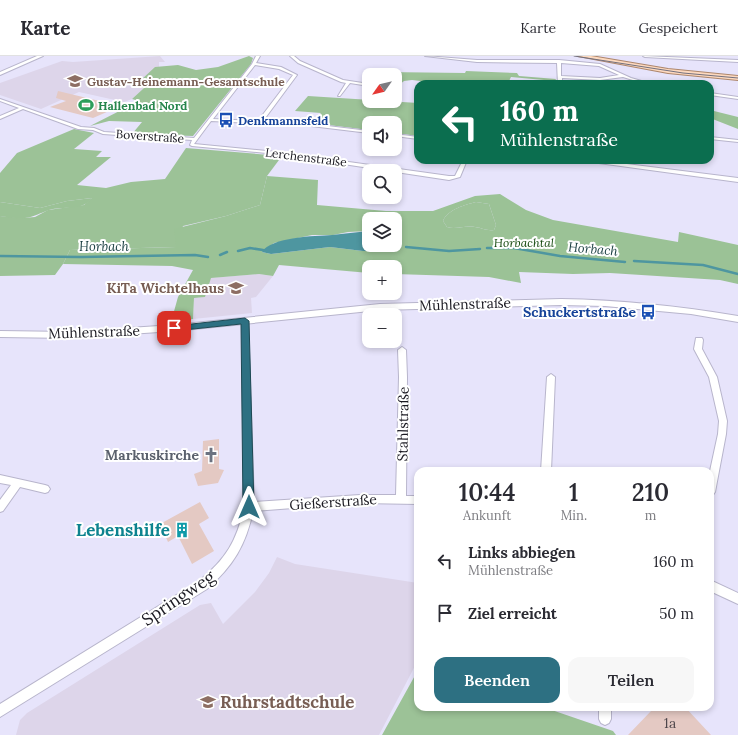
<!DOCTYPE html>
<html lang="de">
<head>
<meta charset="utf-8">
<style>
	:root { --surface:#fff; --page:#f7f7f7; --text:#2b2b33; --muted:#7c7c81; --line:#e1e1e2; --accent:#2d7082 }
	body { margin:0; font-family:Lora,serif; background:var(--page); color:var(--text); height:100vh; display:flex; flex-direction:column; font-size:15px; white-space:nowrap }
	* { box-sizing:border-box; margin:0 }
	p { font-size:13px; color:var(--muted) }
	.icon { flex:none; width:22px; height:22px; fill:none; stroke:currentColor; stroke-width:2; stroke-linecap:round; stroke-linejoin:round }
	.map { position:relative; flex:1; overflow:hidden }
	.side { position:absolute; left:414px; top:411px; width:300px; height:244px; display:flex; flex-direction:column; background:var(--surface); border-radius:12px; box-shadow:0 2px 6px #0003 }
	.side>* { flex:none }
	.banner { position:absolute; left:414px; top:24px; width:300px; height:84px; border-radius:12px; box-shadow:0 2px 6px #0003; background:#0b6e4f; color:#fff; overflow:hidden }
	.needle { width:26px; rotate:236deg }
	.tools { position:absolute; left:362px; top:12px; display:grid; gap:8px }
	.tools a { display:grid; place-items:center; width:40px; height:40px; border-radius:8px; background:var(--surface); box-shadow:0 2px 6px #0003; font-size:20px }
	.pin { position:absolute; display:grid; place-items:center; width:34px; height:34px; color:#fff; margin:-17px; border-radius:8px; box-shadow:0 2px 6px #0006 }
	.me { position:absolute; width:44px; margin:-22px; rotate:0deg; stroke-linejoin:round; filter:drop-shadow(0 0 3px #0008) }
	.turn { display:flex; align-items:center; gap:14px; height:84px; padding:0 20px; font-size:18px }
	.turn .icon { width:52px; height:52px; stroke-width:2.5 }
	.turn b { display:block; font-size:28px; line-height:34px }
	.eta { display:flex; justify-content:space-evenly; align-items:center; height:68px; text-align:center }
	.eta b { font-size:24px; font-weight:600; line-height:28px }
	.button { display:flex; gap:8px; margin-top:auto; padding:8px 20px }
	.button a { flex:1; height:46px; border-radius:12px; background:var(--accent); color:#fff; font-size:16px; font-weight:600; line-height:46px; text-align:center }
	.button a+a { background:var(--page); color:var(--text) }
	ul { padding:0; list-style:none }
	li { display:flex; align-items:center; gap:12px; height:52px; padding:0 20px }
	li div { flex:1 }
	li b { display:block; font-size:15px }
	li em { font-style:normal }
	header { display:flex; align-items:center; gap:24px; box-sizing:border-box; height:56px; padding:0 20px; background:var(--surface); border-bottom:1px solid var(--line) }
	header strong { font-size:19px }
	nav { display:flex; gap:22px; margin-inline-start:auto; font-size:14px }
	.map>svg:first-child { display:block }
	.education { fill:#ddd5ea }
	.green { fill:#9cc297 }
	.forest { fill:#9bc296; fill-rule:evenodd }
	.water { fill:#4e96a0 }
	.lines { fill:none; stroke-linecap:round; stroke-linejoin:round }
	.stream { stroke:#4e96a0; stroke-width:2.5 }
	.building { fill:#e4c9c3 }
	.minor-casing { stroke:#b8b5cc; stroke-width:2 }
	.tertiary-casing { stroke:#b8b5cc; stroke-width:2 }
	.primary-casing { stroke:#ad866c; stroke-width:2 }
	.minor { fill:#fff; fill-rule:evenodd }
	.tertiary { fill:#fff; fill-rule:evenodd }
	.primary { fill:#fdd9bf; fill-rule:evenodd }
	.tram { stroke:#72707e; stroke-width:1 }
	.route { fill:#2d7082; stroke:#1d4954 }
	.labels { text-anchor:middle; dominant-baseline:central; stroke-width:4; stroke-linejoin:round; paint-order:stroke }
	.far-education-label { font-size:12px; font-weight:bold; fill:#785e54; stroke:#fff; text-anchor:start }
	.far-leisure-label { font-size:12px; font-weight:bold; fill:#27864d; stroke:#fff; text-anchor:start }
	.far-transit-label { font-size:12px; font-weight:bold; fill:#164399; stroke:#fff; text-anchor:start }
	.far-street-label { font-size:12px; fill:#1a1921; stroke:#fff }
	.far-park-label { font-size:12px; font-style:italic; fill:#14480e; stroke:#fff }
	.far-water-label { font-size:13px; font-style:italic; fill:#1a3e42; stroke:#fff }
	.education-label { font-size:14px; font-weight:bold; fill:#785e54; stroke:#fff; text-anchor:end }
	.street-label { font-size:14px; fill:#1a1921; stroke:#fff }
	.transit-label { font-size:14px; font-weight:bold; fill:#164399; stroke:#fff; text-anchor:end }
	.worship-label { font-size:14px; font-weight:bold; fill:#5b616d; stroke:#fff; text-anchor:end }
	.near-number-label { font-size:14px; fill:#4c454a }
	.near-culture-label { font-size:17px; font-weight:bold; fill:#0d838f; stroke:#fff; text-anchor:end }
	.near-street-label { font-size:17px; fill:#1a1921; stroke:#fff }
	.near-education-label { font-size:17px; font-weight:bold; fill:#785e54; stroke:#fff; text-anchor:start }
</style>
</head>
<body>
<header>
<strong>Karte</strong>
<nav><a>Karte</a><a>Route</a><a>Gespeichert</a></nav>
</header>
<div class="map">
<svg width="738" height="679" viewBox="0 0 738 679">
	<rect width="100%" height="100%" fill="#e7e4fb"/>
	<!-- education -->
	<path class="education" d="M160,0L165,6H159V11L142,24H147L145,31L132,43L124,46L79,36L41,53L0,39V27L62,5L73,6Z
		M259,218L273,220L256,241L251,242L252,257L193,263L194,242L205,241L210,222Z
		M277,501L295,508L418,527L417,606L379,679H16L20,664L27,657L200,549L211,547L223,568L255,536L269,517Z"/>
	<!-- green -->
	<path class="green" d="M249,0L253,2L251,8L193,80L132,78L142,66L109,65L90,70L139,45L132,43L144,32L139,31L146,24H141L155,11L178,9L196,14L218,11Z
		M466,15L517,17L519,20L556,23L555,25L511,21L508,27L503,28H446L412,24L404,25L399,29L396,28L400,23L395,22V19H386L385,16L465,17Z
		M308,40L418,47V80L395,77V67H369V74L312,67L321,57L295,55Z
		M74,73L94,77L74,93L102,95L96,101H111L77,129L106,132L131,126L165,123L186,92L282,100L267,120L260,149L226,160L183,170L176,191L70,194L63,208L55,219L0,220V160L23,162L35,161L48,154L84,149L92,142L67,145L40,152L0,146V117L17,97Z
		M476,146L489,148L496,169L494,174C486,175 483,172 475,171C465,169 456,174 447,171L443,165C448,153 465,149 476,146Z
		M418,614V651H543L613,675L616,679H382Z"/>
	<!-- forest -->
	<path class="forest" d="M710,54L738,61V73L710,62Z
		M267,120L318,124L317,149L386,155H433L475,140L500,138L526,154L553,164L678,186L679,176L738,189V228L720,224L610,217L573,218L519,216L521,227L489,221L395,218V211H369V217L279,209L273,220L259,218L211,222L205,241L194,242L193,263L171,266L178,241L193,214L172,210L63,208L70,194L176,191L174,173L226,160L260,149ZM476,146L489,148L496,169L494,174C486,175 483,172 475,171C465,169 456,174 447,171L443,165C448,153 465,149 476,146ZM369,163H395V180L398,181L396,193L363,195L330,191L271,198L262,196L274,187L312,179H333L348,176L369,175Z
		M92,142C84,155 63,150 49,154C40,157 34,161 25,162C17,163 8,161 0,160V146L40,152L67,145Z"/>
	<!-- water -->
	<path class="water" d="M369,175V189H395V180L398,181L399,190L389,195H363L330,191L271,198L262,196C271,181 315,180 332,179C344,178 356,176 369,175Z"/>
	<g class="lines">
		<!-- stream -->
		<path class="stream" d="M406,191L449,195L480,193
			M487,192H514L560,200L625,206
			M238,195L250,192L263,194
			M220,199L227,196
			M0,200L81,201L195,199L208,201
			M634,205L703,209L738,218"/>
	</g>
	<!-- building -->
	<path class="building" d="M58,35L116,49L112,51L116,52L93,62L50,51L66,45L56,42Z
		M219,383V413L224,414L218,427L198,430L194,418L202,415L203,385Z
		M200,446L209,462L199,468L214,495L192,508L178,480L168,486L160,468Z
		M647,651H685L711,679H628L651,655Z"/>
	<g class="lines">
		<!-- minor casing -->
		<g class="minor-casing">
			<path id="minor" d="M256,0H260L256,7L281,11L297,19L263,65L311,68L369,75V77L311,70L211,65L194,88L277,96L449,120H455L463,104H467L460,121L449,124L277,98L192,90L190,89L192,84L103,78L93,74L78,73L23,53L0,63V60L19,52L0,45V43L81,71L94,72L104,76L194,82L252,8ZM255,9L279,13L293,19L258,65L213,63Z
				M290,0H294L300,5L343,24L369,28V30L350,27L340,40H338L346,27L341,26L298,7Z
				M425,0L477,4H559L600,8L631,22L652,28H646L623,21L600,24L562,22V28H558L557,7L477,6ZM561,7L599,10L619,19L600,22L561,20Z
				M643,0L738,4V6L645,1Z
				M710,37L738,41V43L710,39Z
				M395,78L418,81V83L395,80Z
				M710,81L738,84V86L710,83Z
				M582,104H595L738,122V126L584,105Z
				M243,263H245L248,265L254,446L360,439H396L399,321L398,294L402,291L406,294L407,321L406,440H418V448L360,447L253,455C246,489 233,510 207,533L0,661V648L199,525C226,503 237,485 244,451L242,265Z
				M696,282H702L703,284L702,293L717,321L727,365L726,378L715,436L713,439L710,440V415L718,378L719,365L709,321L694,293Z
				M551,318L555,321L551,415H541L547,321Z
				M0,419L45,429L48,430L50,433L48,436L45,437L20,431L3,455L0,456V444L11,429L0,427Z
				M710,524L738,537V548L710,535Z
				M599,651H611V663L609,667L605,669L601,667L599,663Z"/>
		</g>
		<!-- tertiary casing -->
		<g class="tertiary-casing">
			<path id="tertiary" d="M37,0H43L0,19V16Z
				M561,243C621,244 679,250 738,260V266L691,258L605,250L561,249L380,254L174,275L69,282L0,281V275L69,276L174,269L380,248Z"/>
		</g>
		<!-- primary casing -->
		<g class="primary-casing">
			<path id="primary" d="M578,0H591L668,13L738,20V24L668,17Z"/>
		</g>
		<!-- minor -->
		<use href="#minor" class="minor"/>
		<!-- tertiary -->
		<use href="#tertiary" class="tertiary"/>
		<!-- primary -->
		<use href="#primary" class="primary"/>
		<!-- tram -->
		<path class="tram" d="M574,0L683,17L738,22"/>
	</g>
	<!-- route -->
	<path class="route" d="M245,262L249,265L254,451L252,455L249,456L245,455L243,451L241,268L174,275L170,272L174,270Z"/>
	<!-- icons -->
	<defs>
		<g id="school-bare" transform="scale(1.2)"><path d="M0-5L7-2L0 1L-7-2ZM-4 1L0 2.5L4 1V4Q0 6-4 4Z" fill="#8d6e63" stroke="#fff" stroke-width="2.5" paint-order="stroke"/></g>
		<g id="stadium-bare" transform="scale(1.2)"><path d="M0-5a6.5 5 0 1 0 0 10a6.5 5 0 1 0 0-10ZM-3.5-1.8h7v3.6h-7Z" fill="#2e9e5b" stroke="#fff" stroke-width="2.5" paint-order="stroke"/></g>
		<g id="bus-bare" transform="scale(1.2)"><path d="M-5-6H5V4H4V6H2V4H-2V6H-4V4H-5ZM-3.5-4V0h7V-4ZM-3.5 1.2v1.5H-2V1.2ZM2 1.2v1.5H3.5V1.2Z" fill="#1a4fb4" stroke="#fff" stroke-width="2.5" paint-order="stroke"/></g>
		<g id="church-bare" transform="scale(1.2)"><path d="M-1.2-6h2.4v3.5h3.3v2.4h-3.3V6h-2.4V-.1h-3.3v-2.4h3.3Z" fill="#6b7280" stroke="#fff" stroke-width="2.5" paint-order="stroke"/></g>
		<g id="building-bare" transform="scale(1.2)"><path d="M-4-6H4V6H1V3H-1V6H-4ZM-2.5-4.3h1.7v1.8h-1.7ZM.8-4.3h1.7v1.8H.8ZM-2.5-1h1.7V.8h-1.7ZM.8-1h1.7V.8H.8Z" fill="#0f9aa8" stroke="#fff" stroke-width="2.5" paint-order="stroke"/></g>
	</defs>
	<g fill-rule="evenodd">
		<use href="#school-bare" x="75" y="25"/>
		<use href="#stadium-bare" x="86" y="49"/>
		<use href="#bus-bare" x="226" y="64"/>
		<use href="#school-bare" x="236" y="232"/>
		<use href="#bus-bare" x="648" y="256"/>
		<use href="#church-bare" x="211" y="399"/>
		<use href="#building-bare" x="182" y="474"/>
		<use href="#school-bare" x="208" y="646"/>
	</g>
	<g class="labels">
		<!-- far-education labels -->
		<g class="far-education-label">
			<text x="87" y="25">Gustav-Heinemann-Gesamtschule</text>
		</g>
		<!-- far-leisure labels -->
		<g class="far-leisure-label">
			<text x="98" y="49">Hallenbad Nord</text>
		</g>
		<!-- far-transit labels -->
		<g class="far-transit-label">
			<text x="238" y="64">Denkmannsfeld</text>
		</g>
		<!-- far-street labels -->
		<g class="far-street-label">
			<text transform="translate(150 80) rotate(4)">Boverstraße</text>
			<text transform="translate(306 101) rotate(7)">Lerchenstraße</text>
		</g>
		<!-- far-park labels -->
		<g class="far-park-label">
			<text x="524" y="186">Horbachtal</text>
		</g>
		<!-- far-water labels -->
		<g class="far-water-label">
			<text x="104" y="190">Horbach</text>
			<text transform="translate(593 193) rotate(5)">Horbach</text>
		</g>
		<!-- education labels -->
		<g class="education-label">
			<text x="224" y="232">KiTa Wichtelhaus</text>
		</g>
		<!-- street labels -->
		<g class="street-label">
			<text transform="translate(465 248) rotate(-2)">Mühlenstraße</text>
			<text transform="translate(94 276) rotate(-2)">Mühlenstraße</text>
			<text transform="translate(403 368) rotate(-89)">Stahlstraße</text>
			<text transform="translate(333 446) rotate(-4)">Gießerstraße</text>
		</g>
		<!-- transit labels -->
		<g class="transit-label">
			<text x="636" y="256">Schuckertstraße</text>
		</g>
		<!-- worship labels -->
		<g class="worship-label">
			<text x="199" y="399">Markuskirche</text>
		</g>
		<!-- near-number labels -->
		<g class="near-number-label">
			<text x="670" y="667">1a</text>
		</g>
		<!-- near-culture labels -->
		<g class="near-culture-label">
			<text x="170" y="474">Lebenshilfe</text>
		</g>
		<!-- near-street labels -->
		<g class="near-street-label">
			<text transform="translate(178 542) rotate(-34)">Springweg</text>
		</g>
		<!-- near-education labels -->
		<g class="near-education-label">
			<text x="220" y="646">Ruhrstadtschule</text>
		</g>
	</g>
</svg>
<div class="tools">
<a><svg class="needle" viewBox="-14 -14 28 28"><path d="M0-13l5 13h-10z" fill="#e53935"/><path d="M0 13l5-13h-10z" fill="#7c7c81"/></svg></a>
<a><svg class="icon" aria-label="sound" viewBox="0 0 24 24"><path d="M4 9h4l5-4v14l-5-4H4zM17 9q2 3 0 6"/></svg></a>
<a><svg class="icon" aria-label="search" viewBox="0 0 24 24"><circle cx="10" cy="10" r="6"/><path d="M15 15l6 6"/></svg></a>
<a><svg class="icon" aria-label="layers" viewBox="0 0 24 24"><path d="M12 4l9 5-9 5-9-5zM3 14l9 5 9-5"/></svg></a>
<a>+</a>
<a>−</a>
</div>
<div class="pin" style="left:174px;top:272px;background:#d93025"><svg class="icon" aria-label="arrive" viewBox="0 0 24 24"><path d="M6 21V4h12l-3 4 3 4H6"/></svg></div>
<svg class="me" style="left:249px;top:451px" viewBox="-20 -20 40 40"><path d="M0-17L14 15 0 8-14 15z" fill="#2d7082" stroke="#fff" stroke-width="4"/></svg>
<div class="banner">
<div class="turn"><svg class="icon" aria-label="left" viewBox="0 0 24 24"><path d="M17 20v-9H6M10 6l-5 5 5 5"/></svg><div><b>160 m</b>Mühlenstraße</div></div>
</div>
<section class="side">
<div class="eta">
<div><b>10:44</b><p>Ankunft</p></div>
<div><b>1</b><p>Min.</p></div>
<div><b>210</b><p>m</p></div>
</div>
<ul>
<li><svg class="icon" aria-label="left" viewBox="0 0 24 24"><path d="M17 20v-9H6M10 6l-5 5 5 5"/></svg><div><b>Links abbiegen</b><p>Mühlenstraße</p></div><em>160 m</em></li>
<li><svg class="icon" aria-label="arrive" viewBox="0 0 24 24"><path d="M6 21V4h12l-3 4 3 4H6"/></svg><div><b>Ziel erreicht</b></div><em>50 m</em></li>
</ul>
<div class="button"><a>Beenden</a><a>Teilen</a></div>
</section>
</div>
</body>
</html>
